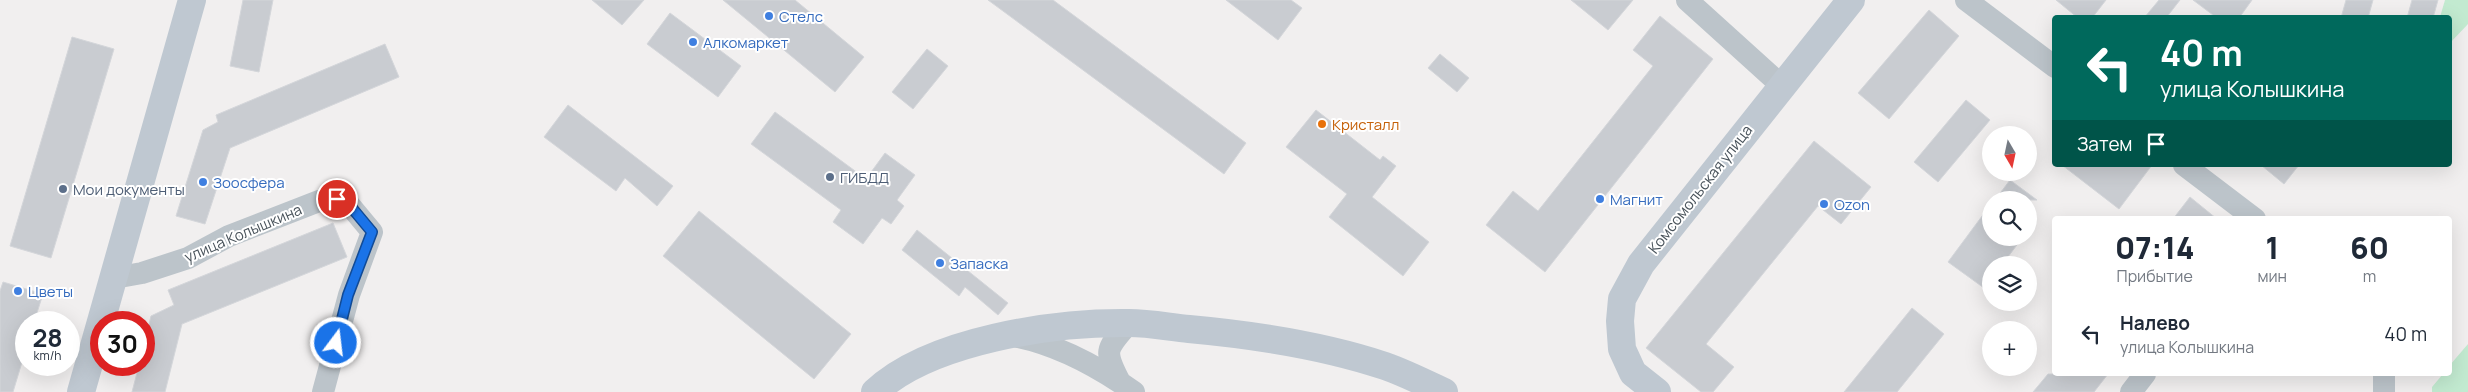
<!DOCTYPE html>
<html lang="ru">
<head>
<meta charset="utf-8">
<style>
	:root { --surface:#fff; --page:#f6f6f7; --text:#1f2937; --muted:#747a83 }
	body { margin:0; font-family:Manrope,sans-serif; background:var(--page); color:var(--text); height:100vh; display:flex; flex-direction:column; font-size:19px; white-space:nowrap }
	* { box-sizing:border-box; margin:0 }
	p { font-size:16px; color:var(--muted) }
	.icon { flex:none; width:28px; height:28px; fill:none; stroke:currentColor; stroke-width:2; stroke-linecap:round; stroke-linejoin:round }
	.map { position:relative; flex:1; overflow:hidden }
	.drawer { position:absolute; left:2052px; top:216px; width:400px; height:160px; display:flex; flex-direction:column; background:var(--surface); border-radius:5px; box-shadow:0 5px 20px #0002 }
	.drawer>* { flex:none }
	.banner { position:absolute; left:2052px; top:15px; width:400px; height:152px; border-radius:5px; box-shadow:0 5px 20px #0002; background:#00695c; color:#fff; overflow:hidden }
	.needle { width:32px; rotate:171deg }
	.controls { position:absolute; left:1982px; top:126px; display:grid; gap:10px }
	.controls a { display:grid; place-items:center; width:55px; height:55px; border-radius:50%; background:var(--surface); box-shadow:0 5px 20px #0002; font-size:25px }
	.speed { position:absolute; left:15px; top:311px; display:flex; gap:10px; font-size:25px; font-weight:700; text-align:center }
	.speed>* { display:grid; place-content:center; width:65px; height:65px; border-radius:50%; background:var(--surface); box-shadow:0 5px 20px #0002; line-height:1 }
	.speed small { font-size:12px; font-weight:400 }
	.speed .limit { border:8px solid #d22; background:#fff; color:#111 }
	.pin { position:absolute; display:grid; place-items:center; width:42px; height:42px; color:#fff; margin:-21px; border:2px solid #fff; border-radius:50%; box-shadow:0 1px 5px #0007 }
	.me { position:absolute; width:55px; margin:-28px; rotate:15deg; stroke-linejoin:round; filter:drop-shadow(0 0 4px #0008) }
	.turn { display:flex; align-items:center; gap:18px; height:105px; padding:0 25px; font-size:22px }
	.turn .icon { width:65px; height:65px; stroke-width:2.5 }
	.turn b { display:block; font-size:35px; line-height:42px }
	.then { display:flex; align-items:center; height:48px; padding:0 25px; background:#0003; gap:10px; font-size:19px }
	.eta { display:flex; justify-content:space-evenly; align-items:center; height:85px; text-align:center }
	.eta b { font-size:30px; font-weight:800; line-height:35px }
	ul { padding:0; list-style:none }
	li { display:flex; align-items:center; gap:15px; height:65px; padding:0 25px }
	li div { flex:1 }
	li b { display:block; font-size:19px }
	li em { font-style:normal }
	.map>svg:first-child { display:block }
	.green { fill:#c2ead0 }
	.building { fill:#c9ccd1; stroke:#d4d6da }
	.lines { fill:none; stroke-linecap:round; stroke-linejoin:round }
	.street { stroke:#bcc4ca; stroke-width:22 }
	.secondary { stroke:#bfc8d1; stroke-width:28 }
	.route-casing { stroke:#114b97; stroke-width:12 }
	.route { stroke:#1a73e8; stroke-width:9 }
	.shop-dot { fill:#3f7fe0; stroke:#fff; stroke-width:2 }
	.food-dot { fill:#e8710a; stroke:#fff; stroke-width:2 }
	.service-dot { fill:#5c6f8a; stroke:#fff; stroke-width:2 }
	.labels { text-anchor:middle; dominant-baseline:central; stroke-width:4; stroke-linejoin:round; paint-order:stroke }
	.shop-label { font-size:15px; fill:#366cbe; stroke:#fff; text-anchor:start }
	.food-label { font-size:15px; fill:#c56008; stroke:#fff; text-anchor:start }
	.service-label { font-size:15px; fill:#4e5e75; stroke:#fff; text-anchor:start }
	.street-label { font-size:15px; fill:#49535b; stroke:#fff }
</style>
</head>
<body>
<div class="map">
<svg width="2468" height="392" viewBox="0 0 2468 392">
	<rect width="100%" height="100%" fill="#f1efef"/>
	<!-- green -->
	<path class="green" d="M2445,0H2468V24L2450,43V18L2440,17Z
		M2468,344V392H2432V387L2443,374H2450V365Z"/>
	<!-- building -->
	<path class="building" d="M243,0H273L259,72L230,66Z
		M592,0H644L622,25Z
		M723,0H795L864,57L835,92Z
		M988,0H1053L1246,143L1224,174Z
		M1226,0H1291L1302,8L1278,40Z
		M1571,0H1633L1608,30Z
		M2056,0H2106L2092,18H2078Z
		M2159,0H2180L2166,18H2144Z
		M2193,0H2252L2239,18H2217Z
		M2346,0H2373L2368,18H2341Z
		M2412,0H2438L2433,18H2407Z
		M1929,10L1959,36L1889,119L1858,93Z
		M670,13L741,66L718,97L647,44Z
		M1660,16L1713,59L1545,272L1486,225L1513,191L1538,211L1653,66L1633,50Z
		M72,37L114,49L51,258L10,246Z
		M385,44L399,77L230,148L205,224L176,216L203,130L218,122L216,115Z
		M927,49L948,66L913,109L892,92Z
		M1440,54L1469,78L1457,92L1428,68Z
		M1966,100L1990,120L1938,182L1914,162Z
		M568,105L673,186L657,206L625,178L616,191L544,137Z
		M1316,110L1380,160L1383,156L1396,166L1372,197L1429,242L1403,276L1329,217L1347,194L1286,147Z
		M775,112L866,179L885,153L915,175L897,200L904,206L891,224L882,218L863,244L833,222L841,210L751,144Z
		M1814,141L1871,187L1841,224L1818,206L1706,344L1734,367L1713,392H1701L1646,348Z
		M2062,165H2152L2119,209Z
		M2261,165H2299L2284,184Z
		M2010,180L2037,200H1995Z
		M2190,197L2217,219H2173Z
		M1991,204V238H2022L2002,265H1991V279L1984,288L1948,262Z
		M699,211L851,334L814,379L663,256Z
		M333,223L347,257L182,324L165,392H132L139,365H144V345L151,316L174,305L168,290Z
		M917,230L1008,303L998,315L965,287L959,296L902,250Z
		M3,282L43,294L34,322H26V349L13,392H0V291Z
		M1912,308L1944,334L1897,392H1844Z
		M2048,374H2108L2094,392H2033Z"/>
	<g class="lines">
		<!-- street -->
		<path class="street" d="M1687,0L1782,86
			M1966,0L2055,67
			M2184,165L2255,219
			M114,278L142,273L188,258L229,236L319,201L337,199L347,202L372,232L349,295L323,392
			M1013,336C1057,344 1097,366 1134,392
			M2384,374V392
			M1120,382C1103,350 1106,349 1129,323
			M2131,392L2145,374"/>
		<!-- secondary -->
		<path class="secondary" d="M81,392L192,0
			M875,392C930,340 1055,322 1129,323C1149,323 1169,327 1189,329C1255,335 1322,345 1385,366C1405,373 1425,383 1444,392
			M1657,392L1633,373L1622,349L1620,321L1622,299L1641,264L1851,0"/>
	</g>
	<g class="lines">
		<!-- route casing -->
		<g class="route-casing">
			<path id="route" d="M336,343L348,295L372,232L347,202L337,199"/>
		</g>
		<!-- route -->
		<use href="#route" class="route"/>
	</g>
	<!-- markers -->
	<g class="shop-dot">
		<circle cx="769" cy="16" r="5"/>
		<circle cx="693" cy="42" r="5"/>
		<circle cx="203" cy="182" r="5"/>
		<circle cx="1600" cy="199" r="5"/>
		<circle cx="1824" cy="204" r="5"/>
		<circle cx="940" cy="263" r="5"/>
		<circle cx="18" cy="291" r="5"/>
	</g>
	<circle class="food-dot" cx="1322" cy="124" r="5"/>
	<g class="service-dot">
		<circle cx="830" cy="177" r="5"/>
		<circle cx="63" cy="189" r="5"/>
	</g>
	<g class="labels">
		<!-- shop labels -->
		<g class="shop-label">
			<text x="779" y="16">Стелс</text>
			<text x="703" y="42">Алкомаркет</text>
			<text x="213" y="182">Зоосфера</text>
			<text x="1610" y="199">Магнит</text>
			<text x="1834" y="204">Ozon</text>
			<text x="950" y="263">Запаска</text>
			<text x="28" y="291">Цветы</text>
		</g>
		<!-- food labels -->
		<g class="food-label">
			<text x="1332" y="124">Кристалл</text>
		</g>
		<!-- service labels -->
		<g class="service-label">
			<text x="840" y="177">ГИБДД</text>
			<text x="73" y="189">Мои документы</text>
		</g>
		<!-- street labels -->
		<g class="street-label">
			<text transform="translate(1700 189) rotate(-52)">Комсомольская улица</text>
			<text transform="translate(243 233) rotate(-23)">улица Колышкина</text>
		</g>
	</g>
</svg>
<div class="controls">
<a><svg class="needle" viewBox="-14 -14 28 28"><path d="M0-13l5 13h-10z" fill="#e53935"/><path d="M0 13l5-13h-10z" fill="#747a83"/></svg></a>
<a><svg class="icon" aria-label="search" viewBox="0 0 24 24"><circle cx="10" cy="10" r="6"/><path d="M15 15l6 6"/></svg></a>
<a><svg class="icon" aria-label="layers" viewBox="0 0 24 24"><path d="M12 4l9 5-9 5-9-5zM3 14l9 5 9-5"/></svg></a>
<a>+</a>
</div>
<div class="speed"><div>28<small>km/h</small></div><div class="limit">30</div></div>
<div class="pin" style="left:337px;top:199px;background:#d93025"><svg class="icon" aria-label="arrive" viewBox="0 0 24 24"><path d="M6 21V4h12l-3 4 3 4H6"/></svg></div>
<svg class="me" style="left:336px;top:343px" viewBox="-20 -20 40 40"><circle r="17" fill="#1a73e8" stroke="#fff" stroke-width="3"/><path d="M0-11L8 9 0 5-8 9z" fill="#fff"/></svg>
<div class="banner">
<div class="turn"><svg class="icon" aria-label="left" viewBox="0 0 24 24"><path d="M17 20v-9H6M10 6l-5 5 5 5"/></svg><div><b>40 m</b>улица Колышкина</div></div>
<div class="then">Затем<svg class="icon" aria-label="arrive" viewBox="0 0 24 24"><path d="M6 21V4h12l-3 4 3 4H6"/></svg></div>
</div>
<section class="drawer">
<div class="eta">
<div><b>07:14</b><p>Прибытие</p></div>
<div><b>1</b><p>мин</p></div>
<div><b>60</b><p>m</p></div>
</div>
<ul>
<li><svg class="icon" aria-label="left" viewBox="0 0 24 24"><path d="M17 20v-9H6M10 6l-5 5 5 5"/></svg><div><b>Налево</b><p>улица Колышкина</p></div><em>40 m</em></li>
</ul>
</section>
</div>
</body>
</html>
